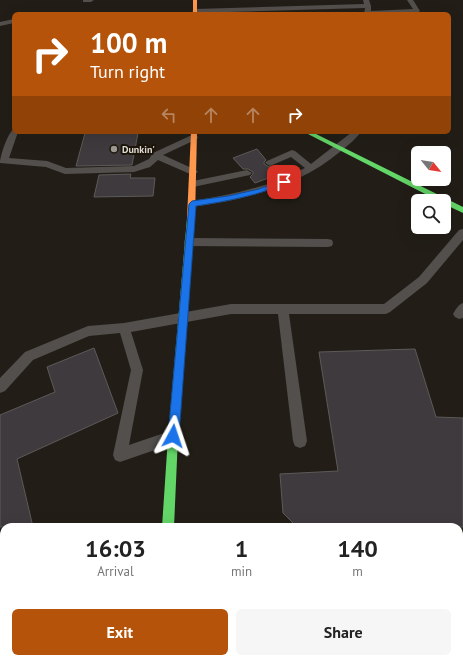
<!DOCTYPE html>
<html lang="en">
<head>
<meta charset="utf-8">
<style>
	:root { --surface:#fff; --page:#f6f6f6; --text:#222; --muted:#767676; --accent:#b45309 }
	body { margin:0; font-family:"PT Sans",sans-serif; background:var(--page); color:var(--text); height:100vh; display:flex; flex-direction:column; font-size:15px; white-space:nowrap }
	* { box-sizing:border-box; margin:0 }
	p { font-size:13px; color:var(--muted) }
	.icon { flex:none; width:22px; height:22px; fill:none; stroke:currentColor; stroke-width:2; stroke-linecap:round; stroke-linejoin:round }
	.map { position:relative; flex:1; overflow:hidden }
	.details { position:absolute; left:0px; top:523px; width:463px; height:140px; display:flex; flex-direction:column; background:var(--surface); border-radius:12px 12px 0 0; box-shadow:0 4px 16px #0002 }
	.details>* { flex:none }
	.banner { position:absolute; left:12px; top:12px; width:439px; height:122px; border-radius:6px; box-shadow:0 4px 16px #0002; background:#b45309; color:#fff; overflow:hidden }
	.needle { width:26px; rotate:120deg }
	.tools { position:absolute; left:411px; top:146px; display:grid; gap:8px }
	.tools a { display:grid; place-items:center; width:40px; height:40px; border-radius:6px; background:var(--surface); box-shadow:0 4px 16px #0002; font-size:20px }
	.pin { position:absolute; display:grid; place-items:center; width:34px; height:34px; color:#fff; margin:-17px; border-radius:8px; box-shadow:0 2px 6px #0006 }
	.me { position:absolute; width:44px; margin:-22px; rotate:5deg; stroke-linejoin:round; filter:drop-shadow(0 0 3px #0008) }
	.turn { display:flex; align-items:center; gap:14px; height:84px; padding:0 12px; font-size:18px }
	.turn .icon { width:52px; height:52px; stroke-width:2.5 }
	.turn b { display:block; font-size:28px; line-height:34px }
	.lanes { display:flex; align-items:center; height:38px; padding:0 12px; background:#0003; justify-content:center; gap:20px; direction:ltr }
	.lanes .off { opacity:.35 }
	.eta { display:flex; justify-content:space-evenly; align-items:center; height:68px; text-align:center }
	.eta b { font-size:24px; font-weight:700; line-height:28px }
	.cta { display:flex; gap:8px; margin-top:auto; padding:8px 12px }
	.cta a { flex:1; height:46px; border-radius:6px; background:var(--accent); color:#fff; font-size:16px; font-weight:700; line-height:46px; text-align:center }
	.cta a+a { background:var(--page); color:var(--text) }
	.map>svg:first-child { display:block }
	.building { fill:#3e3a3d; stroke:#5d5a5a }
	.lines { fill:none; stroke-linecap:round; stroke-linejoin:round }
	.lane { fill:#524f4d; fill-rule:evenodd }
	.fast { fill:#63d668; fill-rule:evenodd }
	.slow { fill:#ff974d; fill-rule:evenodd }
	.jam { fill:#b3261e; fill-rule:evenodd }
	.route { fill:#1a73e8; stroke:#114b97 }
	.poi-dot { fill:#9d9991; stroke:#1c160a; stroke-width:1.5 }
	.labels { text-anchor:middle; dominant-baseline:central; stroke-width:4; stroke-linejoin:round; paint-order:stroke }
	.far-poi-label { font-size:10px; font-weight:bold; fill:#dfdbd3; stroke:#1c160a; text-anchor:start }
</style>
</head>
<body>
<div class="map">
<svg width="463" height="663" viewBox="0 0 463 663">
	<rect width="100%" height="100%" fill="#221e17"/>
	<!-- building -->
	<path class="building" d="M85,133H138L132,165L76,166Z
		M257,149L266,160L264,162V164L269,167H273L279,174L255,183L250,177L253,174V172L248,169H243L233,158Z
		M131,174L130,178H155L153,196L94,197L99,175Z
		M94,348L118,413L17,459L33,527H0V415L55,392L47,367Z
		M415,349L436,417L463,418V527H297L283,513L280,474L338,471L319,352Z"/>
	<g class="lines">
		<!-- lane -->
		<path class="lane" d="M83,0H94L91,2H83Z
			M363,0H369L371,6V11L413,9L407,0H413L420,11L417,13L364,14L365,8L195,13L192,11L195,9L364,4Z
			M14,19V23L0,26V22Z
			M14,129V132H18L9,158L47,161L66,168L134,166L149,159L153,153L194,134L198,137L197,139L163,155L196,170L198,172L193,175L190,174L158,160L150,167L134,172L65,174L46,167L0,163C0,156 8,132 14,129Z
			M352,132H361C356,139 348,145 341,151C298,187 247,199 192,207L187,204L192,201C231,195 269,187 305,168L291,157L270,166L265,163L267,161L292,150L295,151L311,164Z
			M247,170L252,173L250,175L193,187L188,184L193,181Z
			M463,229V240L427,283L390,312L386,314H289L307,441L305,446L300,448L295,446L293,441L278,314H231L131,332L143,370L129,445L173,430L178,432L180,437L178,442L120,462L115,460L113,455L131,370L120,333L89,336L33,360L5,391L0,393V378L25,352L88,326L124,323L231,304H384L419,277L459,230Z
			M189,238L328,239L332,240L333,243L332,246L328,247L189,246L185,245L184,242L185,239Z
			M463,303V318L459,319L455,317L453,314C456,309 458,305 463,303Z
			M19,659H39L37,663H17Z"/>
		<!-- fast -->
		<path class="fast" d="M304,132H312L463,207V213L444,204V201H439Z
			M191,215L195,218L178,437L174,527H162L168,437L187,218Z"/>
		<!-- slow -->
		<path class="slow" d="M193,0H197V14H193Z
			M191,132H197L195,218L191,221L187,218Z"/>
		<!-- jam -->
		<path class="jam" d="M160,659H174V663H160Z"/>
	</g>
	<!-- route -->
	<path class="route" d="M284,179L286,180V183C257,196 227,201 196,206L179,436L177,440L173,442L170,440L168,436L189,204L192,201L228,196L259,189Z"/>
	<!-- markers -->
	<circle class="poi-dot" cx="114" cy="149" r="4"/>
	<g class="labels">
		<!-- far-poi labels -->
		<g class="far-poi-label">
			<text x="122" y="149">Dunkin'</text>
		</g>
	</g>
</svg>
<div class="tools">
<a><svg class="needle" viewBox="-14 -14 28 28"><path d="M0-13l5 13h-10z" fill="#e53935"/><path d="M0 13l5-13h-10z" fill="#767676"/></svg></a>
<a><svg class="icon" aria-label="search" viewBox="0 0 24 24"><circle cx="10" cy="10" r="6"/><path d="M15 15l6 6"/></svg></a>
</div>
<div class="pin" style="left:284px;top:182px;background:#d93025"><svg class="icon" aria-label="arrive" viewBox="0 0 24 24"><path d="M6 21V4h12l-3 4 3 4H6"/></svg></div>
<svg class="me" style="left:173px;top:436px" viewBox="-20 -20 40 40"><path d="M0-17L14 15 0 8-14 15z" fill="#1a73e8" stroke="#fff" stroke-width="4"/></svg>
<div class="banner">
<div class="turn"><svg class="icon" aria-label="right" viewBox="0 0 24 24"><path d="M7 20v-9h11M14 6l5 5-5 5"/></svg><div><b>100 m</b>Turn right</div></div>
<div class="lanes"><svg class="icon off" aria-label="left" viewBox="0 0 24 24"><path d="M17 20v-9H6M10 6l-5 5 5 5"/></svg><svg class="icon off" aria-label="ahead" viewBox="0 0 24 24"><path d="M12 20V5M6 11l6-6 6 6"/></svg><svg class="icon off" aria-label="ahead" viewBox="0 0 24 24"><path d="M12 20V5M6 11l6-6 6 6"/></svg><svg class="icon" aria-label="right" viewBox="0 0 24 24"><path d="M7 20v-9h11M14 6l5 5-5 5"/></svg></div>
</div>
<section class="details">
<div class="eta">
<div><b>16:03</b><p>Arrival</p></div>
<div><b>1</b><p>min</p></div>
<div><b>140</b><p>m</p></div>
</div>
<div class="cta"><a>Exit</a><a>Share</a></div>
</section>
</div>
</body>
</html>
